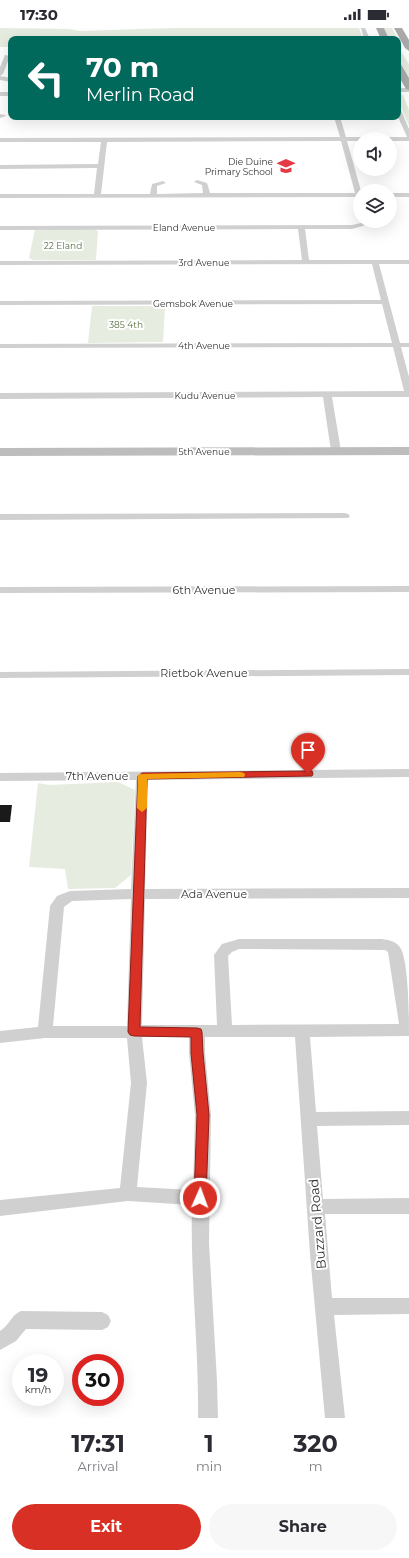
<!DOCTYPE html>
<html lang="en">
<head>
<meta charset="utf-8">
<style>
	:root { --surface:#fff; --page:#f7f7f7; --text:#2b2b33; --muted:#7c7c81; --accent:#d93025 }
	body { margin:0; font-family:Montserrat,sans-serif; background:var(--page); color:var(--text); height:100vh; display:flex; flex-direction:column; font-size:15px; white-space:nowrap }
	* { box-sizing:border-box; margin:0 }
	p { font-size:13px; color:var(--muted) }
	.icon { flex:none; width:22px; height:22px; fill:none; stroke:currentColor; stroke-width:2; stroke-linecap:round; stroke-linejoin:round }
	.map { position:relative; height:1390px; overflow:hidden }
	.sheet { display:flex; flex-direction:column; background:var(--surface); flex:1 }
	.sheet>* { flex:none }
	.hud { position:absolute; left:8px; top:8px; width:393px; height:84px; border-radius:8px; box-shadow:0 4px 16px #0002; background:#00695c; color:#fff; overflow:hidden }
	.tools { position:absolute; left:353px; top:104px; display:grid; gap:8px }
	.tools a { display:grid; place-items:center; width:44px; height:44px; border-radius:50%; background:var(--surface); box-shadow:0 4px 16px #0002; font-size:20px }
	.speed { position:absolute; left:12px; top:1326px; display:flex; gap:8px; font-size:20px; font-weight:700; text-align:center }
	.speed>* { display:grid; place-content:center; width:52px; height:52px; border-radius:50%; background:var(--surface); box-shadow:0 4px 16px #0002; line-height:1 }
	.speed small { font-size:10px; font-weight:400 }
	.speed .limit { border:6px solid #d22; background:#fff; color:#111 }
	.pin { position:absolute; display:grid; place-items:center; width:34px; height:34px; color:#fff; margin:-41px -17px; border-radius:50% 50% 50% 0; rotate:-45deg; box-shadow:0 0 4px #0007 }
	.pin .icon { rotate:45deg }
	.me { position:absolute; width:44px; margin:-22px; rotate:2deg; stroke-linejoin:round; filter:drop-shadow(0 0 3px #0008) }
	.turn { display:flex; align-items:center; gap:14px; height:84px; padding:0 12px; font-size:18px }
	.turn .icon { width:52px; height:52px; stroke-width:2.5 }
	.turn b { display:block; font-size:28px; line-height:34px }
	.eta { display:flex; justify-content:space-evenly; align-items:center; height:68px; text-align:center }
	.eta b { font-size:24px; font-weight:700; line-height:28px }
	.cta { display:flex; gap:8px; margin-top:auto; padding:8px 12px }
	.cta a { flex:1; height:46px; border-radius:24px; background:var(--accent); color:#fff; font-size:16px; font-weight:700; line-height:46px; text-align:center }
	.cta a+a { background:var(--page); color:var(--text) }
	.status { display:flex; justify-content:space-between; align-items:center; height:28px; padding:0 20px; background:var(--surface); direction:ltr }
	.status svg { height:11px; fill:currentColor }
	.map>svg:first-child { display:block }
	.green { fill:#e6ecdf }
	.building { fill:#1a1a1a }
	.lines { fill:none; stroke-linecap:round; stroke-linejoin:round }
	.minor { fill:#d0d0d0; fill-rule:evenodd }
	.tertiary { fill:#d0d0d0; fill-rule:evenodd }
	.secondary { fill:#bdbdbd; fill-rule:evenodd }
	.primary { fill:#ababab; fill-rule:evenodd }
	.route { fill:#d93025; stroke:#8d1f18 }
	.slow { fill:#f59e0b }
	.labels { text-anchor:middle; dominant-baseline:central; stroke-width:4; stroke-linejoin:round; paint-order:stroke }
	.far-poi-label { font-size:9px; fill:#333; stroke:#fff; text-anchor:end }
	.far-street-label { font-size:9px; fill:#333; stroke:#fff }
	.far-park-label { font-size:9px; fill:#56703f; stroke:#fff }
	.street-label { font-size:11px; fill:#333; stroke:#fff }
	.near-street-label { font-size:13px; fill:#333; stroke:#fff }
</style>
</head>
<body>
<div class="status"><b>17:30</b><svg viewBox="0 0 49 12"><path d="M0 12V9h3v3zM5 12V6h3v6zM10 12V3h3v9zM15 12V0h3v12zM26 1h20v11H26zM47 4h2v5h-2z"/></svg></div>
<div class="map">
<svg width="409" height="1390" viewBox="0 0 409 1390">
	<rect width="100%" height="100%" fill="#fff"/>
	<!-- green -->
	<path class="green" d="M0,0L68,1L81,3L173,0H359L363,11H11V19H0Z
		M384,0H392L402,20L400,22L409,36V50L398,29V11H389Z
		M400,66L403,67L409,82V98L398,72V67Z
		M35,201H93L98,203L96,232H33L29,230Z
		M92,278H165L163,314L88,315Z
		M118,754L135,762L131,847L115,860L68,861L65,841L29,839L38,755L49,757Z"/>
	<!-- building -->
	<path class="building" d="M0,777H12L10,794H0Z"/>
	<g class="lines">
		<!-- minor -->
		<path class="minor" d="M361,0H365L370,11H364Z
			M5,27L10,28L3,46L0,48V39Z
			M0,48L11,50V54L0,52Z
			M398,80L401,82L409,101V113H390V111H387L390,109H407L398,89Z
			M0,86L5,87L6,88L0,90Z
			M334,89H340L346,109H360L363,111H360V113H347L361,163L360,175L358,174L356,169L0,170V166H94L97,140L0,141V137L98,136L101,114H0V110L340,109ZM341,113L355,165H210L207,155L197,152L194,154L202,157L203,165L157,166V158L166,155L163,153L152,156L150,166H101L107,114Z
			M390,165H409V169H390Z
			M362,193H368L366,197L352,201H305L309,232H409V236H379L400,315H409V319H401L409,349V369H332L341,423L339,425L336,426L331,423L323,369L0,371V365L404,363L393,319L0,320V316L392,315L382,276L0,277V273L381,272L372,236L0,237V233L302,232L298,201L0,202V198L352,197L361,195Z
			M345,485L348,486L350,488L348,490L0,492V486Z
			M409,558V564L0,565V559Z
			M409,641V647L0,650V644Z
			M409,741V749L148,752L145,861L409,860V870L145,871L142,997H217L214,927L222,916L239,911H382C388,912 395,913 399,918C409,928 409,992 409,1008L310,1009L316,1084L409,1083V1097L317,1098L323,1171L409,1170V1186H325L332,1270H409V1286L334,1287L345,1390H325L310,1226L295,1009H205V1025L211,1087L209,1214L217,1353L218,1390H198C199,1319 190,1248 192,1177L128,1173L0,1188V1172L120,1160L131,1055L127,1010H45L0,1015V1003L38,999L50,878L57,868L70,863L131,861L136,752L0,753V745ZM131,871L127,998H53L64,879L72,873ZM239,921L385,922L388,924L399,996L232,997L228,928L232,924ZM142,1009H189V1025L195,1087L193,1162L137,1159L147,1055Z
			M21,1283L102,1284L108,1287L111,1293L108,1299L102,1302L26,1301L16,1313L0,1322V1303C9,1298 11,1287 21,1283Z"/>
		<!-- tertiary -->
		<path class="tertiary" d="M398,60H409V64H398Z
			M0,64H11V68H0Z"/>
		<!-- secondary -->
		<path class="secondary" d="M409,419V427L0,428V420Z"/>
		<!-- primary -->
		<path class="primary" d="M376,0H384L389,11H381Z
			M394,0H402L409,12V23L405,20Z
			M398,35L401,36L409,50V62L406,61L398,47Z"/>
	</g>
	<!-- route -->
	<path class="route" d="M308,743H312L313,746L312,748L147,751L140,999L197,1000L201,1001L202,1004L203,1025L209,1087L206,1170L204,1174L200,1176L195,1174L194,1170L197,1087L191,1025V1009L134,1008L130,1007L128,1004L138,748L142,745Z"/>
	<!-- slow -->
	<path class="slow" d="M240,744L244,745L245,747L244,749L147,751V780L142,784L137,780L138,748L139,746Z"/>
	<!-- icons -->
	<defs>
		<g id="school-bare" transform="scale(1.38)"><path d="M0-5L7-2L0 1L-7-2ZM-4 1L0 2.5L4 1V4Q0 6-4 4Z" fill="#e63946" stroke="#fff" stroke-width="2.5" paint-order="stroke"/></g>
	</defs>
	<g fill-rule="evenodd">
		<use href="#school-bare" x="286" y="138"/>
	</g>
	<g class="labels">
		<!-- far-poi labels -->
		<g class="far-poi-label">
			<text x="273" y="133">Die Duine<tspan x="273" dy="10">Primary School</tspan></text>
		</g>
		<!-- far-street labels -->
		<g class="far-street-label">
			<text x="184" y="199">Eland Avenue</text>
			<text x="204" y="234">3rd Avenue</text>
			<text x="193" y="275">Gemsbok Avenue</text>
			<text x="204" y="317">4th Avenue</text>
			<text x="205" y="367">Kudu Avenue</text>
			<text x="204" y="423">5th Avenue</text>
		</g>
		<!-- far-park labels -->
		<g class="far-park-label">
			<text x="63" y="217">22 Eland</text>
			<text x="126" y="296">385 4th</text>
		</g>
		<!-- street labels -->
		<g class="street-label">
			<text x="204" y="562">6th Avenue</text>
			<text x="204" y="645">Rietbok Avenue</text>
			<text x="97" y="748">7th Avenue</text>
			<text x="214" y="866">Ada Avenue</text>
		</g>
		<!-- near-street labels -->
		<g class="near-street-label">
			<text transform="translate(317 1196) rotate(-95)">Buzzard Road</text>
		</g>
	</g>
</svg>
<div class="tools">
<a><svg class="icon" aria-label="sound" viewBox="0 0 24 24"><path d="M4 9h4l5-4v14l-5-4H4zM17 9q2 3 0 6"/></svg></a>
<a><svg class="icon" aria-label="layers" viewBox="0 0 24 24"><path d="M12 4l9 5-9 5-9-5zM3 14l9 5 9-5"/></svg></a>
</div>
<div class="speed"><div>19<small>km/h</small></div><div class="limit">30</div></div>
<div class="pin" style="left:308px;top:746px;background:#d93025"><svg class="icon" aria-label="arrive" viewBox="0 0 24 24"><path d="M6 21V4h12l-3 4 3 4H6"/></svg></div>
<svg class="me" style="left:200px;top:1170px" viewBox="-20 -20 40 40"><circle r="17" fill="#d93025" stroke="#fff" stroke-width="3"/><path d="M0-11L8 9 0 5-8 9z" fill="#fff"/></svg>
<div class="hud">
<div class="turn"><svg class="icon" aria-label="left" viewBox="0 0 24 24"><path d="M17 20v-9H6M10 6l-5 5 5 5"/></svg><div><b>70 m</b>Merlin Road</div></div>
</div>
</div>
<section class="sheet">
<div class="eta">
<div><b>17:31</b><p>Arrival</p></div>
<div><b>1</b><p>min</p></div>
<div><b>320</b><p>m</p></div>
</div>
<div class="cta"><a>Exit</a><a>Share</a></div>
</section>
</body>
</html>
